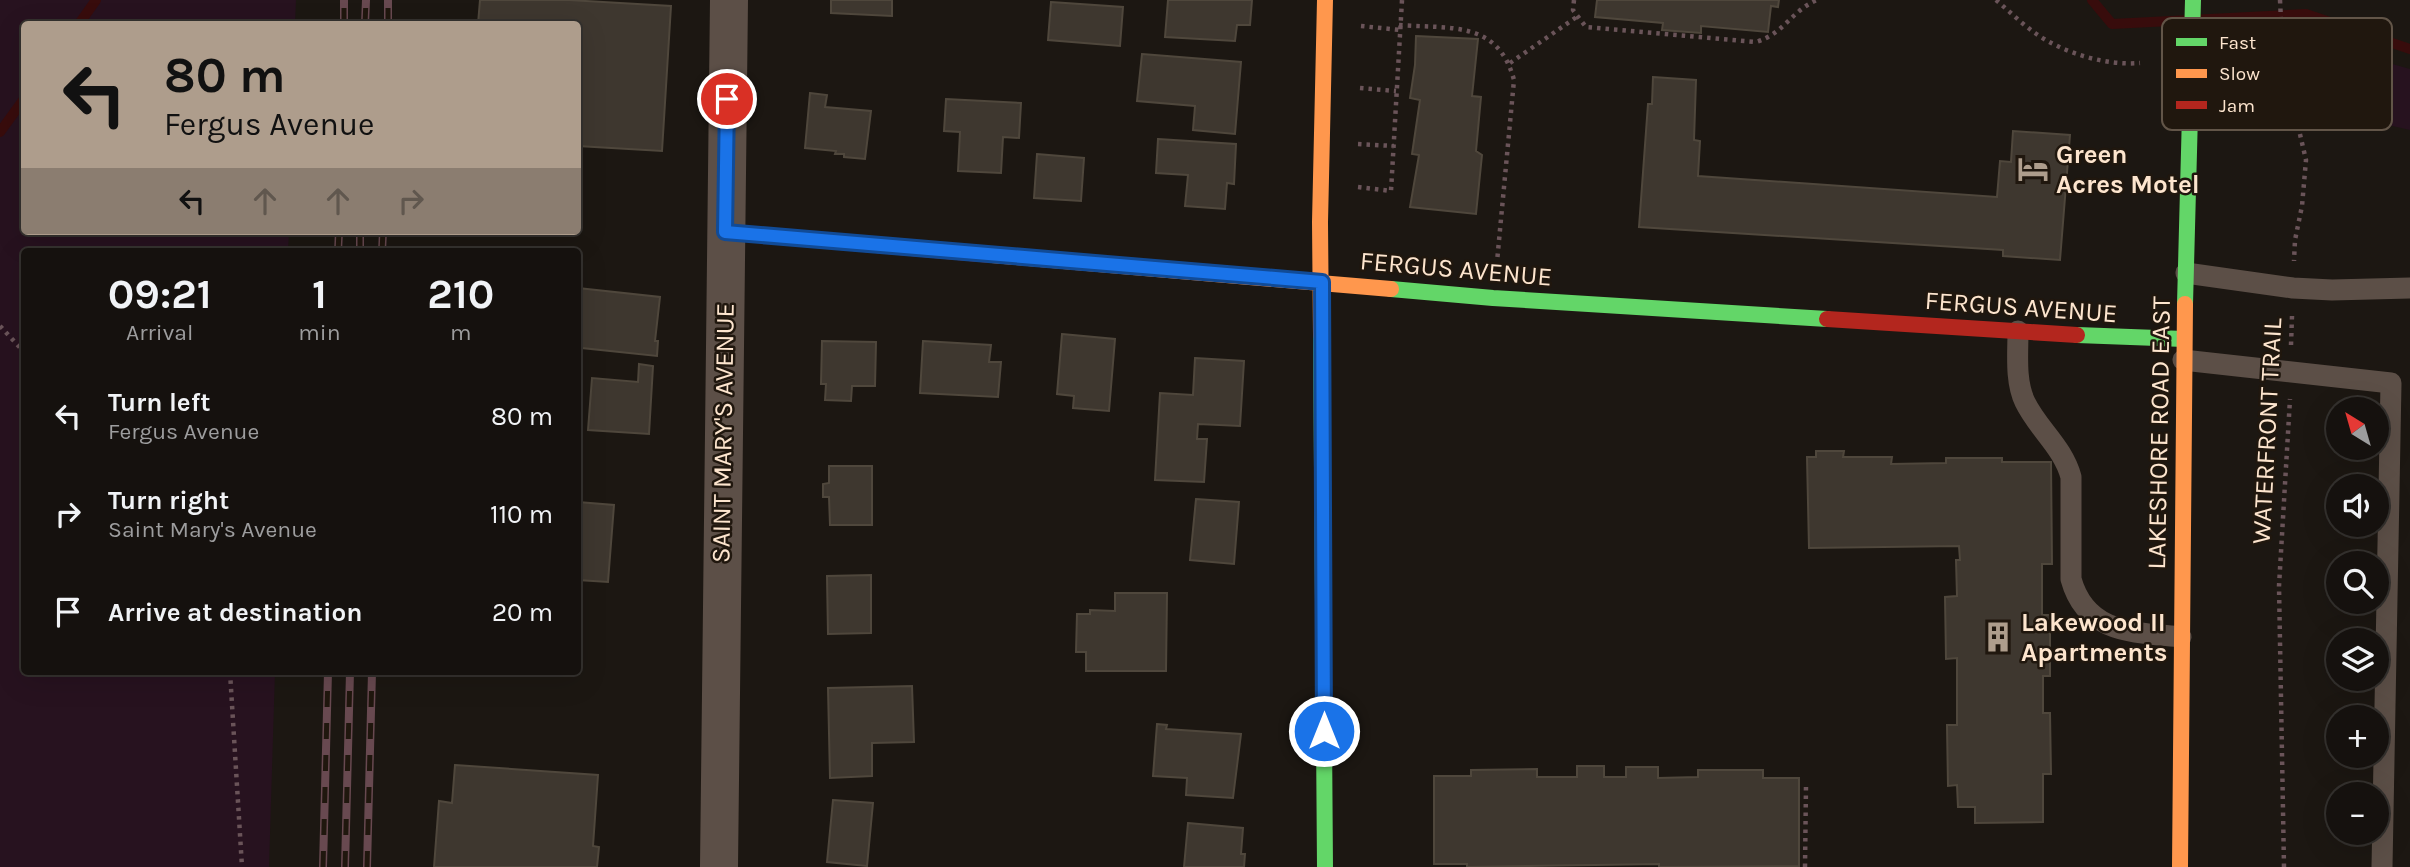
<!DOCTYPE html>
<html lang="en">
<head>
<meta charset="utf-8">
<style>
	:root { --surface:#15110e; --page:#1e1a17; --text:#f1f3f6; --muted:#9d9d9e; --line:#34312e }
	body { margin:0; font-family:Karla,sans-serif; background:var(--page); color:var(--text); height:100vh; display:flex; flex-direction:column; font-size:26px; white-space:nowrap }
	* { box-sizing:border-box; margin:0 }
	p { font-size:23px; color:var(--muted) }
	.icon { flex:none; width:38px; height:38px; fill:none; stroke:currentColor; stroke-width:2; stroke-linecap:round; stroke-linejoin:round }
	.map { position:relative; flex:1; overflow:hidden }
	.side { position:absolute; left:21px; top:248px; width:560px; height:427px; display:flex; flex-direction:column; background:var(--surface); border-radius:7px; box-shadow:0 7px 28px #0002,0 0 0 2px var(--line) }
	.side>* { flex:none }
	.banner { position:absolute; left:21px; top:21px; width:560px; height:214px; border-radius:7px; box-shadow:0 7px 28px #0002,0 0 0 2px var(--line); background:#ae9d8c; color:#111; overflow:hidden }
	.needle { width:46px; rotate:323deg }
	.buttons { position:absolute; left:2326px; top:397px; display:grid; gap:14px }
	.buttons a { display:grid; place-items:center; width:63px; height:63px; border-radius:50%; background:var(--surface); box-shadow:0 7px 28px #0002,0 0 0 2px var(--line); font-size:35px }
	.pin { position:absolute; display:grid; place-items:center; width:60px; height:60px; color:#fff; margin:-30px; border:4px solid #fff; border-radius:50%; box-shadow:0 2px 7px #0007 }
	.me { position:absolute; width:77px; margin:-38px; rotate:0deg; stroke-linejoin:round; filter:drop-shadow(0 0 5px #0008) }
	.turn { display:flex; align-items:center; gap:24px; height:147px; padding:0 28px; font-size:32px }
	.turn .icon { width:91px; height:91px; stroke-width:2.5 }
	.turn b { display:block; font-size:49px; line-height:60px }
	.lanes { display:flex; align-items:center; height:66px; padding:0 28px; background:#0003; justify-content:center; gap:35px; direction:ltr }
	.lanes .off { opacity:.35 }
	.eta { display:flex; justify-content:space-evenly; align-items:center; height:119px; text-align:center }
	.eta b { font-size:42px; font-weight:700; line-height:49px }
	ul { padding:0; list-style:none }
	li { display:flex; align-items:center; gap:21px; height:98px; padding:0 28px }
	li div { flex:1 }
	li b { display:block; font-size:26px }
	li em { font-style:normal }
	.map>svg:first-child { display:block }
	.green { fill:#27121f }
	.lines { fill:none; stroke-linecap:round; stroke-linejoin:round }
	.stream { stroke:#380c0c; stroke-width:10 }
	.building { fill:#3e372f; stroke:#4f473c; stroke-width:2 }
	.path { stroke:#6a5459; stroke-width:4.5; stroke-dasharray:3.5 5; stroke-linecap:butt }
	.lane { stroke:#5c4f47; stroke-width:21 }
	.street { stroke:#5c4f47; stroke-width:38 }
	.fast { stroke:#63d668; stroke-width:16 }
	.slow { stroke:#ff974d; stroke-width:16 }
	.jam { stroke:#b3261e; stroke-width:16 }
	.rail-casing { stroke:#684950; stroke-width:8 }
	.rail { stroke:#20170e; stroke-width:5; stroke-dasharray:16; stroke-linecap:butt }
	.route-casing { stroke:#114b97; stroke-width:18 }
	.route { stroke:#1a73e8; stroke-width:12 }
	.labels { text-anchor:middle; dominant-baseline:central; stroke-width:5; stroke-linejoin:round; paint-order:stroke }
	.poi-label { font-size:26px; font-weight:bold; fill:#fde5ce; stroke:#20170e; text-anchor:start }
	.street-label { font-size:26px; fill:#fde5ce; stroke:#20170e }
	.key { fill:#20170e; stroke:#625548; stroke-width:2 }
	.key-label { font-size:19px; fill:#fde5ce }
</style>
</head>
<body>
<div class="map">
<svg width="2410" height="867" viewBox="0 0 2410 867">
	<rect width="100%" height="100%" fill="#1c1712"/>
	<!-- green -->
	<path class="green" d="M0,0H296L295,24H24V231H289L288,252H24V672H275L269,867H0Z
		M2332,47L2410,69V130L2344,115L2302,51Z"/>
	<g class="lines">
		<!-- stream -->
		<path class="stream" d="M2092,0L2112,24L2306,14L2410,49
			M79,24L96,0
			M0,132L24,99"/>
	</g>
	<!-- building -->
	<path class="building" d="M480,0H569L671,6L662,151L578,146V24H478Z
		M831,0H892V16L831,13Z
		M1168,0H1252L1250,25H1237L1235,41L1165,37Z
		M1597,0H1779L1778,7L1771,6L1768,32L1701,26V33L1662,30L1663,23L1595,17Z
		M1051,2L1123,7L1120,46L1048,40Z
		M1416,36L1478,39L1472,96L1481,97L1476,151L1482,155L1476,214L1410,207L1419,155L1412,154L1420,100L1410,98L1415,65Z
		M1142,54L1241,62L1235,134L1193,130L1195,106L1137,101Z
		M1653,77L1696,80L1694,140L1700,141L1698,176L1997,197L2000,161L2011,162L2013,131L2070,135L2060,260L2003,256V250L1639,227L1648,104H1652Z
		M810,93L827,95L825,107L871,111L865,159L844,157V154H835L836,151L805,148Z
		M946,99L1021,103L1019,138L1003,137L1001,173L958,171L960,132L944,131Z
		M1158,139L1236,144L1234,184L1227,183L1225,209L1185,206L1188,175L1156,173Z
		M1037,154L1084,158L1081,201L1034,198Z
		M578,288L660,297L655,341H658L657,356L582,348V346L578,345Z
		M1062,334L1115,339L1109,411L1073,408L1074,396L1057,394Z
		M822,341L876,342L875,386H852L851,401L825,400L826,384H821Z
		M923,341L991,345L989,362H1001L998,397L920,393Z
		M1195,358L1244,361L1240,426L1198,424L1197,439H1207L1204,482L1155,480L1160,393L1193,395Z
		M639,364L653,366L649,434L588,430L592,378L638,382Z
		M1816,451H1844L1843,457H1892L1891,464L1946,463V458H2002V462H2051L2052,564H2042V615H2050V676H2043V713H2050L2051,774H2043V822L1975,823V807H1958L1957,785L1948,786L1947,725H1957V658L1946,659L1945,597L1957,596L1956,560H1960L1959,546L1809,548L1807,457H1816Z
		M829,466H872V525H830L829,497H823V484L829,483Z
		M1196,499L1239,502L1234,564L1190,560Z
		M578,502L614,505L608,582L578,580Z
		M871,575V633L828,634L827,576Z
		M1115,593H1167L1166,671H1086V652H1076L1077,614H1090V610L1115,611Z
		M912,686L914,742L872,743V776L830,778L828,688Z
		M1157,724L1167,725L1166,729L1241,734L1233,798L1186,795L1187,778L1153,776Z
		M455,765L598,775L593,846L599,847L597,867H434L439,801L452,803Z
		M1577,766H1604V777H1626V767H1658V778L1698,777V770H1763V778H1799V866L1659,867V864L1467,867V864H1434V776H1471V770L1537,769V777H1577Z
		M833,800L873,803L867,866L827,862Z
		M1188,823L1243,828L1241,854H1245L1244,867H1184Z"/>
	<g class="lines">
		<!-- path -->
		<path class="path" d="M1574,0L1573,10L1586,27L1756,42C1785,33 1791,11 1817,0
			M1996,0C2009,11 2021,23 2035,33C2063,53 2106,66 2140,63
			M2280,0L2283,61L2306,160L2302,206L2295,240L2294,261
			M1399,25C1450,29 1498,20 1514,80L1497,262
			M1361,26L1400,30
			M1510,63L1578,16
			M1360,88L1396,91
			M1358,144L1394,146
			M1358,187L1391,191L1402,0
			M0,326L24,352
			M2291,345L2292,316
			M230,672L242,867
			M1805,867L1806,785
			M2284,867L2279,586L2290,399"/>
		<!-- lane -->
		<path class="lane" d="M2186,273L2293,288L2332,290L2410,288
			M2018,331C2018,354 2015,381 2025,402C2038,429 2063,447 2071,477V579C2086,634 2134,632 2181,637
			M2183,360L2391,383L2382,867"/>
		<!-- street -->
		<path class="street" d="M719,867L729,0"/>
		<!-- fast -->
		<path class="fast" d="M1391,289L1493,298L1827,319
			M2185,304L2193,0
			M1321,335L1325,867
			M2077,335L2184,339"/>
		<!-- slow -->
		<path class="slow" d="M992,255L1391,289
			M1321,335L1320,222L1325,0
			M2180,867L2185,304"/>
		<!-- jam -->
		<path class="jam" d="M725,232L992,255
			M1827,319L2077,335"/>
		<!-- rail casing -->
		<g class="rail-casing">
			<path id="rail" d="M344,24V0
				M365,24L366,0
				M388,24V0
				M338,252L339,231
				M360,252V231
				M382,252L383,231
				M323,867L328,672
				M345,867L350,672
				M367,867L372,672"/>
		</g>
		<!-- rail -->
		<use href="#rail" class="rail"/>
	</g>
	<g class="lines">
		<!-- route casing -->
		<g class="route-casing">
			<path id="route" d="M727,99L725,232L1322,282L1324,731"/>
		</g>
		<!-- route -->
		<use href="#route" class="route"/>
	</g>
	<!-- icons -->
	<defs>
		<g id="hotel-bare" transform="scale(2.415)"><path d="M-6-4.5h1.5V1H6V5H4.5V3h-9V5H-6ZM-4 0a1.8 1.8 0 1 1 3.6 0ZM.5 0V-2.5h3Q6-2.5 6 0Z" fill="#ae9d8c" stroke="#20170e" stroke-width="2.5" paint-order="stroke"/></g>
		<g id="building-bare" transform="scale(2.415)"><path d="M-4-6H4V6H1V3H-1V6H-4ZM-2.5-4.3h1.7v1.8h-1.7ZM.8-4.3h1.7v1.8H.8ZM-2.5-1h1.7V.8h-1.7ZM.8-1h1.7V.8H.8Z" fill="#ae9d8c" stroke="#20170e" stroke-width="2.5" paint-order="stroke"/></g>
	</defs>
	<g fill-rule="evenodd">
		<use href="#hotel-bare" x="2033" y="169"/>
		<use href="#building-bare" x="1998" y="637"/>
	</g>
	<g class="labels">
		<!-- poi labels -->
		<g class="poi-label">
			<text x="2056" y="154">Green<tspan x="2056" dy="30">Acres Motel</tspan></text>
			<text x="2021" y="622">Lakewood II<tspan x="2021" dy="30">Apartments</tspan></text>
		</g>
		<!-- street labels -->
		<g class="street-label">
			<text transform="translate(1456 269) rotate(5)">FERGUS AVENUE</text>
			<text transform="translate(2021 307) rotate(4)">FERGUS AVENUE</text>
			<text transform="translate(2267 431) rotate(-87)">WATERFRONT TRAIL</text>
			<text transform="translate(723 433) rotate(-89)">SAINT MARY'S AVENUE</text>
			<text transform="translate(2159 433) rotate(-89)">LAKESHORE ROAD EAST</text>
		</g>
	</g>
	<!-- legend -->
	<rect x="2162" y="18" width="230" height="112" rx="10" class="key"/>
	<rect x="2176" y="38" width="31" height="8" fill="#63d668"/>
	<rect x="2176" y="69" width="31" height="9" fill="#ff974d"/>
	<rect x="2176" y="101" width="31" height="8" fill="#b3261e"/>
	<g class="key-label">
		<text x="2219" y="49">Fast</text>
		<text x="2219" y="80">Slow</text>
		<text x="2219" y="112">Jam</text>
	</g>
</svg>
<div class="buttons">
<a><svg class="needle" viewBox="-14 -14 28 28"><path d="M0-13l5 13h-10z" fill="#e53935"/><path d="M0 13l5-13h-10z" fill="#9d9d9e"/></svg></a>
<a><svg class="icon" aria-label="sound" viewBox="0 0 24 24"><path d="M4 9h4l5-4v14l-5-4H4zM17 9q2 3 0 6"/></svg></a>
<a><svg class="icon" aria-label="search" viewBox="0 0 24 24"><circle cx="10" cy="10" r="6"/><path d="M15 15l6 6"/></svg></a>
<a><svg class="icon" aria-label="layers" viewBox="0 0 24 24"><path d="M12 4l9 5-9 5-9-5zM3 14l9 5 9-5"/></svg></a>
<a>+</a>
<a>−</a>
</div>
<div class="pin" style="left:727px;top:99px;background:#d93025"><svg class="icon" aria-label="arrive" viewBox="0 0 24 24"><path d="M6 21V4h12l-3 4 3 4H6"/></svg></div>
<svg class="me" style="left:1324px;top:731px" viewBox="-20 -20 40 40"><circle r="17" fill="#1a73e8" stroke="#fff" stroke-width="3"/><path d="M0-11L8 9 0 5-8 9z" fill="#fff"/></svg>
<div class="banner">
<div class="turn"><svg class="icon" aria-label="left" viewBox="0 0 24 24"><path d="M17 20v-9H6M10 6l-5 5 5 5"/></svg><div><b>80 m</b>Fergus Avenue</div></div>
<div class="lanes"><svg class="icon" aria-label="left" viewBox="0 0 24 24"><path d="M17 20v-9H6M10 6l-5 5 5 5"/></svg><svg class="icon off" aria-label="ahead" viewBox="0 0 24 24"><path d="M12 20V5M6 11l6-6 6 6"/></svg><svg class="icon off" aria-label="ahead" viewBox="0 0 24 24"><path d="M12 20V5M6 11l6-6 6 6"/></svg><svg class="icon off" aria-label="right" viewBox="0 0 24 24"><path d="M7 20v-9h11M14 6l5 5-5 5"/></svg></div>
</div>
<section class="side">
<div class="eta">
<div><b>09:21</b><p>Arrival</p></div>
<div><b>1</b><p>min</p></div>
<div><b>210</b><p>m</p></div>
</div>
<ul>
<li><svg class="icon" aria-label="left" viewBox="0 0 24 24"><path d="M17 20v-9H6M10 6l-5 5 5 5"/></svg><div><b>Turn left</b><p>Fergus Avenue</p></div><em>80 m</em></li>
<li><svg class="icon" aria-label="right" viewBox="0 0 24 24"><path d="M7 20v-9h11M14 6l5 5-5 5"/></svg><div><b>Turn right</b><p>Saint Mary's Avenue</p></div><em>110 m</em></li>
<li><svg class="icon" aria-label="arrive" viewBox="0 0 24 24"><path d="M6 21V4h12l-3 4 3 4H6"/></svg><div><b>Arrive at destination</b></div><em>20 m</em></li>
</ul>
</section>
</div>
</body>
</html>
